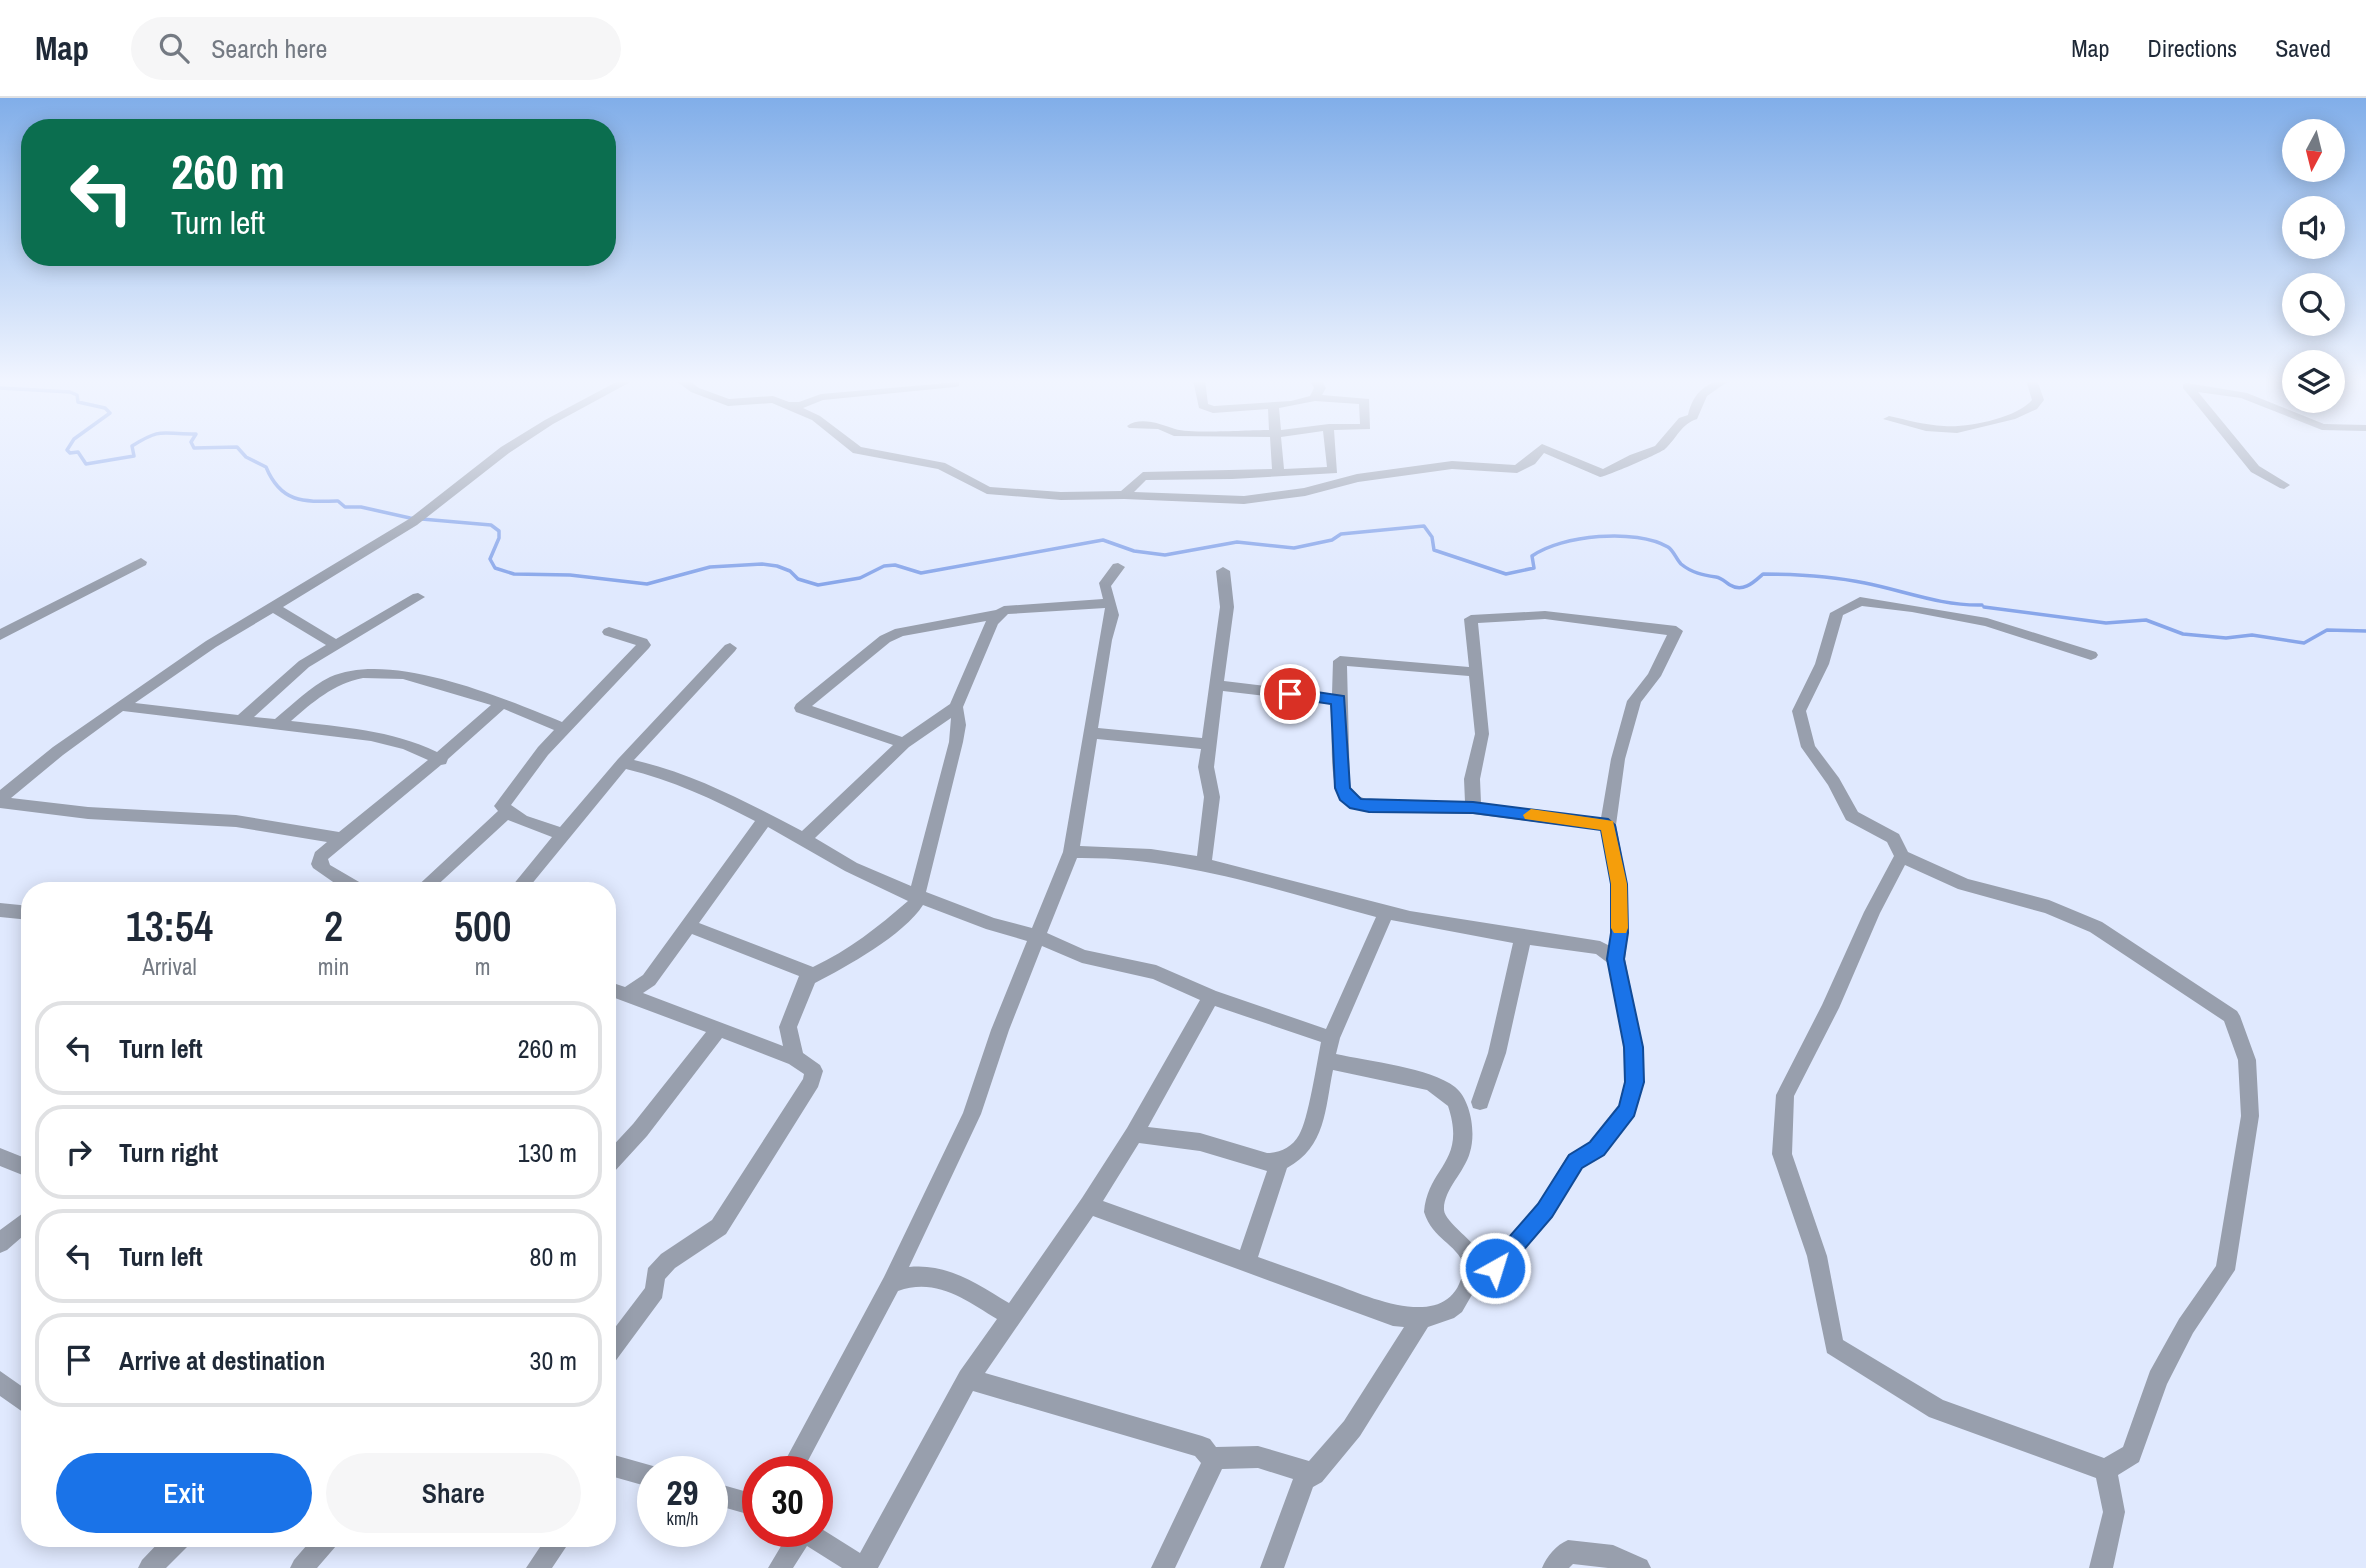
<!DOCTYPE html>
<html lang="en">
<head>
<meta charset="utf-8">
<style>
	:root { --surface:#fff; --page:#f6f6f7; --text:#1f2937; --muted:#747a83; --line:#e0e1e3; --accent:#1a73e8 }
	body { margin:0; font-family:"Archivo Narrow",sans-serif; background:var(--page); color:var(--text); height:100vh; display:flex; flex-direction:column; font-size:26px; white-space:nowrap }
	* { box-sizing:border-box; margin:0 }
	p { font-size:23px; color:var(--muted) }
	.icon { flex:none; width:38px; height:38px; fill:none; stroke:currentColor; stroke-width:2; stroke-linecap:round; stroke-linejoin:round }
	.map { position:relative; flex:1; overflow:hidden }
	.side { position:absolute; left:21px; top:784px; width:595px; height:665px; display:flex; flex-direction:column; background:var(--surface); border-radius:28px; box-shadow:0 4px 18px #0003 }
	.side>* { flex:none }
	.hud { position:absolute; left:21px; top:21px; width:595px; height:147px; border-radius:28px; box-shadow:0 4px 18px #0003; background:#0b6e4f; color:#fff; overflow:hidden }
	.needle { width:46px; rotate:187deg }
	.buttons { position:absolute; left:2282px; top:21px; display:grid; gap:14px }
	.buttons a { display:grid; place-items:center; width:63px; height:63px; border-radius:50%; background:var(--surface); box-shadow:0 4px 18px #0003; font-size:35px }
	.speed { position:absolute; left:637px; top:1358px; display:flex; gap:14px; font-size:35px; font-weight:700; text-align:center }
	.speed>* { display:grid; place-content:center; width:91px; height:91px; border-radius:50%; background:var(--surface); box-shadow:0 4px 18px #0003; line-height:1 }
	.speed small { font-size:18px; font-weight:400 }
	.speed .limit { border:10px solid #d22; background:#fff; color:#111 }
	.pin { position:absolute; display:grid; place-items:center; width:60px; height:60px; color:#fff; margin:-30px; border:4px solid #fff; border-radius:50%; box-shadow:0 2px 7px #0007 }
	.me { position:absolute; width:77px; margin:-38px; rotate:39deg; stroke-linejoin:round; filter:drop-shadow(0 0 5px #0008) }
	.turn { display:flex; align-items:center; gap:24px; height:147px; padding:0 35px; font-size:32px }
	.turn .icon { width:91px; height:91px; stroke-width:2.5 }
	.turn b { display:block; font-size:49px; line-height:60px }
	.eta { display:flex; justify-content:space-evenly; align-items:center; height:119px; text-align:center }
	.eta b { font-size:42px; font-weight:600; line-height:49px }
	.primary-button { display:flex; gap:14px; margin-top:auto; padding:14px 35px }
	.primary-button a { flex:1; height:80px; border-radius:42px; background:var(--accent); color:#fff; font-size:28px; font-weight:600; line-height:80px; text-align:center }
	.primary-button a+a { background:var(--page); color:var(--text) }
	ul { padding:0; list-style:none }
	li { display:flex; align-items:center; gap:21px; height:94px; margin:0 14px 10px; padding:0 21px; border:4px solid var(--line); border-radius:28px }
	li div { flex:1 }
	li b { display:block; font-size:26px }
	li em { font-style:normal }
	header { display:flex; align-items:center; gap:42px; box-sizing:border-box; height:98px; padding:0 35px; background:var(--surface); border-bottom:2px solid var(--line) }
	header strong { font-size:33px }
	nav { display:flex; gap:38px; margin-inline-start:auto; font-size:24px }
	.search { width:490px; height:63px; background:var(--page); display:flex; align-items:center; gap:18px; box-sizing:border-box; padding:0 24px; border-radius:38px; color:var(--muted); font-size:26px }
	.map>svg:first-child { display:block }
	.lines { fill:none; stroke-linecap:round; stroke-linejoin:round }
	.stream { stroke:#88a6ea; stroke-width:3.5 }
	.minor { fill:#989fad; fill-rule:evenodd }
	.route { fill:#1a73e8; stroke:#114b97; stroke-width:2 }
	.slow { fill:#f59e0b }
</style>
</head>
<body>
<header>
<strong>Map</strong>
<div class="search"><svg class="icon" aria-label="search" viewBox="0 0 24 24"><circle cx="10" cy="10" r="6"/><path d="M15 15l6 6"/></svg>Search here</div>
<nav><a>Map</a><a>Directions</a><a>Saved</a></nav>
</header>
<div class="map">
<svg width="2366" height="1470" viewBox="0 0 2366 1470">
	<rect width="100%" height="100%" fill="#e0e9fe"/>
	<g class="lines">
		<!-- stream -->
		<path class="stream" d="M0,290L70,294L77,297L78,304L105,310L110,315L74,341L67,352L70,355L78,354L86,366L134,358L132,348C164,328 162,337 196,336L191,344L194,350L237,349L246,359L266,369C281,405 303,404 338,403L345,409H361L410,420L491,427L499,433V440L490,461L495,470L514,476L570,477L647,486L710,469L762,466L777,468L790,473L798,481L818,487L860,480L884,468L895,467L921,475L1103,442L1134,453L1165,457L1237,444L1294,450L1332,442L1341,436L1424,428L1432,439L1434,452L1506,476L1534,470L1532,458C1561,437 1636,430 1668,449C1674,453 1676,461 1681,466C1692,475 1703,477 1716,479C1722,480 1725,484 1730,487C1743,495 1754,484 1763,476C1797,476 1832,478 1865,485C1905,493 1941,508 1982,507
			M1984,509L2106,525L2146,522L2183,536L2226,540L2252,537L2304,545L2327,532L2366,533"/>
		<!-- minor -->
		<path class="minor" d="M620,282H634L553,326L509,355L417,427L283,509L336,541L413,496L418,495L425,499L309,569L254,619L275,621C292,607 310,589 330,579C391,552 503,600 562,624L636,547L604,537L602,534L604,531L609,529L647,541L651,547L649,550L548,657L511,707L527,718L560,729L618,661L725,547L730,545L737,550L735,553L634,662C695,676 748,705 802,733L893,647L796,614L794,610L796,606L880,538L895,531L996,512L1004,508L1103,501L1099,485L1113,466L1118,465L1125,469L1111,488L1119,517L1112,542L1098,630L1202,640L1220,509L1216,473L1223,469L1230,473L1234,509L1224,583L1332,596L1333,563L1340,558L1469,569L1464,521L1471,517L1545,513L1676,528L1683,533L1661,578L1641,604L1625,661L1616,727L1627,786L1628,835L1625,861L1642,949L1644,984L1636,1012L1604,1056L1582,1069L1552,1120L1502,1177L1481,1181L1462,1214L1454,1220L1428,1229L1360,1338L1322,1384L1313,1389L1284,1470H1260L1293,1381L1258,1370L1222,1371L1175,1470H1151L1201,1365L1195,1358L973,1293L878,1470H842L807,1448L793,1470H768L790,1433H817V1428L860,1455L960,1273L997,1221C966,1202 936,1179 898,1193L802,1374H779L884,1179L963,1015L991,932L1027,843L986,831L923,807C904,837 846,869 815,885L797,929L803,955L820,967L823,973L818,989L726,1136L675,1170L665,1181L662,1200L614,1265L607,1268V1240L645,1190L648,1170L661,1156L712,1122L803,981L804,976L789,966L722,940L647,1038L614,1074L607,1077V1054L633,1026L706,934L607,897V883L625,889L643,877L755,723C713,701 672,682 626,671L526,793H508L552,739L508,722L431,793H412L498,713L494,708L497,704L538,649L554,632L504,611L448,661L446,666L441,667L328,761L330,767L366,788L368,793H346L313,770L311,766L315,754L327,744L236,729L88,721L0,710V692L53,649L206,543L409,421L501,349L545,322ZM1105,510L1063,754L1032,830L994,820L926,794L963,644L966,627L963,609L998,526L1008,516ZM273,515L326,547L299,563L238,617L135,605L216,549ZM1545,521L1667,537L1648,576L1627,603L1611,661L1601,720L1481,705L1480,681L1489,636L1478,525ZM986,523L950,606L902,639L812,608L890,544L903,538ZM1347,568L1469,578L1475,636L1464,681L1465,704L1369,702L1358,698L1350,690ZM363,580L403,581L491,607L437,654C391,632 342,629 291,623C313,604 333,586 363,580ZM1223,593L1332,606C1333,628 1327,690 1343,704C1350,710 1360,712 1369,714L1473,716L1601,732L1611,786L1610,848L1600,843L1410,813L1212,762L1220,699L1214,669ZM123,613L371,643L403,651L428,662L339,734L236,717L88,709L11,700L63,657ZM951,620L949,644L911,788L857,765L815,740L909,649ZM1097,641L1201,651L1198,669L1204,699L1197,758L1151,751L1080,748ZM768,729L845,773L908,803C878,829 849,852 813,869L699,825ZM1077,760C1181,759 1277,792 1376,819L1326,931L1216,893L1156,867L1085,852L1047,835ZM1391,822L1513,845L1488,955L1471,1004L1473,1010L1480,1012L1487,1010L1489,1004L1506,955L1530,847L1596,856L1608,865L1624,949L1626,984L1619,1008L1590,1044L1568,1057L1538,1106L1490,1161H1483C1476,1143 1445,1125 1444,1112C1443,1092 1465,1074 1470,1054C1476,1035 1471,1002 1455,989C1431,970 1368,963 1336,956L1340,940ZM692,836L799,878L779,929L783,948L643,895L655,887ZM1042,848L1082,865L1153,881L1200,902L1127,1030L1082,1100L1009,1205C977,1186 948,1165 909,1169L981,1016L1009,932ZM1215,908L1321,944C1317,964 1308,1023 1299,1037C1292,1049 1281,1055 1267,1055L1200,1035L1148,1029ZM1333,972L1427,992L1448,1008C1467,1065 1428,1068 1424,1114C1433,1142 1456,1145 1464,1167C1456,1238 1374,1201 1334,1186C1309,1177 1284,1168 1258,1159L1287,1070C1326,1049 1325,1011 1333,972ZM1139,1045L1200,1053L1267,1073L1240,1152L1103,1103ZM1093,1118L1393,1228L1404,1229L1344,1323L1309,1363L1258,1348L1216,1349L1210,1341L1202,1338L985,1275Z
			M675,282H688L699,290L729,301L773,298L789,304H799L821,296L959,284V288L955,289L823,302L803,310L820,318L861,349L945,365L990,389L1061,394L1121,393L1143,374L1272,371L1270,339L1174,338L1158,331L1129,330L1127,328C1140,318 1161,326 1175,331C1192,336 1248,332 1269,332L1268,311L1213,315L1199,310L1193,282H1205L1208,306L1214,308L1291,303L1310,298L1314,290L1310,282H1321L1326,290L1322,297L1369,301L1370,331L1334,332L1337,375L1232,381L1146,382L1134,394L1244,398L1304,390L1357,376L1452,363L1515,367L1542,346L1603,371L1630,357L1655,348L1679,320L1688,317C1693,294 1708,282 1730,282L1707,298L1697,321C1681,326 1677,340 1665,351C1661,355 1605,379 1600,379L1544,355L1535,366L1517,375L1452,371L1358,384L1305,398L1244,406L1124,401L1061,402L987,396L938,371L853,355L812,322L772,305L728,308L691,294ZM1315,303L1359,306L1360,326H1329L1281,332L1279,310ZM1323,333L1327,369L1284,371L1281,339Z
			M2026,282H2037L2044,302L2037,311L2015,321L1957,335L1926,333L1883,321L1889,318C1907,322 1925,327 1944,328C1967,330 2017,320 2032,302Z
			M2187,285L2247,295L2324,326L2366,327V333L2322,332L2241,300L2198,294L2259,368L2290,387L2284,391L2280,390L2251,374L2183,290V286Z
			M141,460L147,464L146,467L0,542V531Z
			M1860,499L1987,520L2096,554L2098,557L2096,560L2091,562L1985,528L1912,514L1862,508L1843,517L1829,566L1806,613L1815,648L1839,680L1858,714L1899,736L1908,754L1968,781L2049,802L2102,824L2237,913L2240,918L2256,962L2259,1018L2235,1172L2193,1235L2167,1286L2139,1364L2118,1377L2125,1414L2113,1470H2089L2103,1414L2096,1380L1929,1319L1827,1255L1807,1158L1772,1056L1776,997L1822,907L1864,814L1894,758L1887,744L1846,722L1828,687L1801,649L1792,613L1815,566L1830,515ZM1905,767L1958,791L2045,815L2090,834L2224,923L2238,962L2241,1018L2216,1168L2179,1221L2150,1273L2123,1349L2104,1360L1943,1302L1843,1242L1827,1158L1792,1056L1794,998L1839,910L1880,815Z
			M0,805L30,808V822L0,819Z
			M0,1050L30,1062V1080L0,1068Z
			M30,1110V1132L7,1152L0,1155V1132Z
			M0,1273L30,1294V1319L0,1298Z
			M607,1355L653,1368L662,1374H653V1390L607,1377Z
			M712,1384L758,1397V1419L712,1406Z
			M163,1440H191L188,1448L166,1470H138L142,1462Z
			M313,1440H339L336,1448L317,1470H290L294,1462Z
			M546,1440H572L552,1470H526Z
			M1568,1442L1613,1447L1647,1462L1651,1470H1608L1573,1466L1569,1470H1542C1547,1458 1556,1447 1568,1442Z"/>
	</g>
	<!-- sky -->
	<linearGradient id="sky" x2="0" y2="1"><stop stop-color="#81aee9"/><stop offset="0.58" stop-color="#f1f5ff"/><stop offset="1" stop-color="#f1f5ff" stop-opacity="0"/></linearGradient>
	<rect width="2366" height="488" fill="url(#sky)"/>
	<!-- route -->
	<path class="route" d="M1290,590L1344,598L1350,690L1361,701L1473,704L1608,721L1615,727L1627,786L1628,835L1624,861L1643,949L1644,984L1634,1018L1604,1057L1582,1070L1552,1119L1502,1177L1495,1180L1488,1177L1485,1170L1488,1163L1538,1106L1569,1057L1590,1044L1619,1008L1625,984L1624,949L1607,861L1611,835V786L1601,732L1473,715L1369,714L1350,710L1340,702L1335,690L1331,606L1284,599L1282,596Z"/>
	<!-- slow -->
	<path class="slow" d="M1531,711L1613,723L1627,786L1628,830L1626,835H1614L1611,830V786L1601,732L1525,721L1523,717Z"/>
</svg>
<div class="buttons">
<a><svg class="needle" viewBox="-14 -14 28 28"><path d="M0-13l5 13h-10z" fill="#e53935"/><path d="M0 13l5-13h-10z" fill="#747a83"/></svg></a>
<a><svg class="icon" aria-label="sound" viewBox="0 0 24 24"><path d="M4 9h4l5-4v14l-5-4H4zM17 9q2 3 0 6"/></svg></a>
<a><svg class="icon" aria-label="search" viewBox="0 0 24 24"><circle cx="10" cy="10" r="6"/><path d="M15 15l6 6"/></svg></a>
<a><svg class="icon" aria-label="layers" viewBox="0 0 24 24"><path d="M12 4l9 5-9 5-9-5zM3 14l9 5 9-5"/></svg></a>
</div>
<div class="speed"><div>29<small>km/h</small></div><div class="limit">30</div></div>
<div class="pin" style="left:1290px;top:596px;background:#d93025"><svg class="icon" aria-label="arrive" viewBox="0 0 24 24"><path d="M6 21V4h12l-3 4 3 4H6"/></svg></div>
<svg class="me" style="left:1495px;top:1170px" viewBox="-20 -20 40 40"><circle r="17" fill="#1a73e8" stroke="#fff" stroke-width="3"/><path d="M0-11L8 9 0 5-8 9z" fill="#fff"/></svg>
<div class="hud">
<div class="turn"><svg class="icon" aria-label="left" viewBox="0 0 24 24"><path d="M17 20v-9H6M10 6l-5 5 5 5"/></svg><div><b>260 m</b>Turn left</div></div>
</div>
<section class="side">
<div class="eta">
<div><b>13:54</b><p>Arrival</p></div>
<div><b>2</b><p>min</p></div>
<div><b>500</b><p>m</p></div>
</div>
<ul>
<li><svg class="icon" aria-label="left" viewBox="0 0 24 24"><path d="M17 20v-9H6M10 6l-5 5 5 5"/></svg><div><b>Turn left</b></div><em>260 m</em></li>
<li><svg class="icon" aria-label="right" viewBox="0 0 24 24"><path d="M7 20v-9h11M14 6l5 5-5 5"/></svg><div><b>Turn right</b></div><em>130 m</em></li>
<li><svg class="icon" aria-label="left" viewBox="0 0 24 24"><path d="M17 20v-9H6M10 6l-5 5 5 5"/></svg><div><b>Turn left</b></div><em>80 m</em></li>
<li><svg class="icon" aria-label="arrive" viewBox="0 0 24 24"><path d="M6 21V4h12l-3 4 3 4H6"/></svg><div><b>Arrive at destination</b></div><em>30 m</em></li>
</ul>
<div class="primary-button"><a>Exit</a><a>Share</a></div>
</section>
</div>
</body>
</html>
